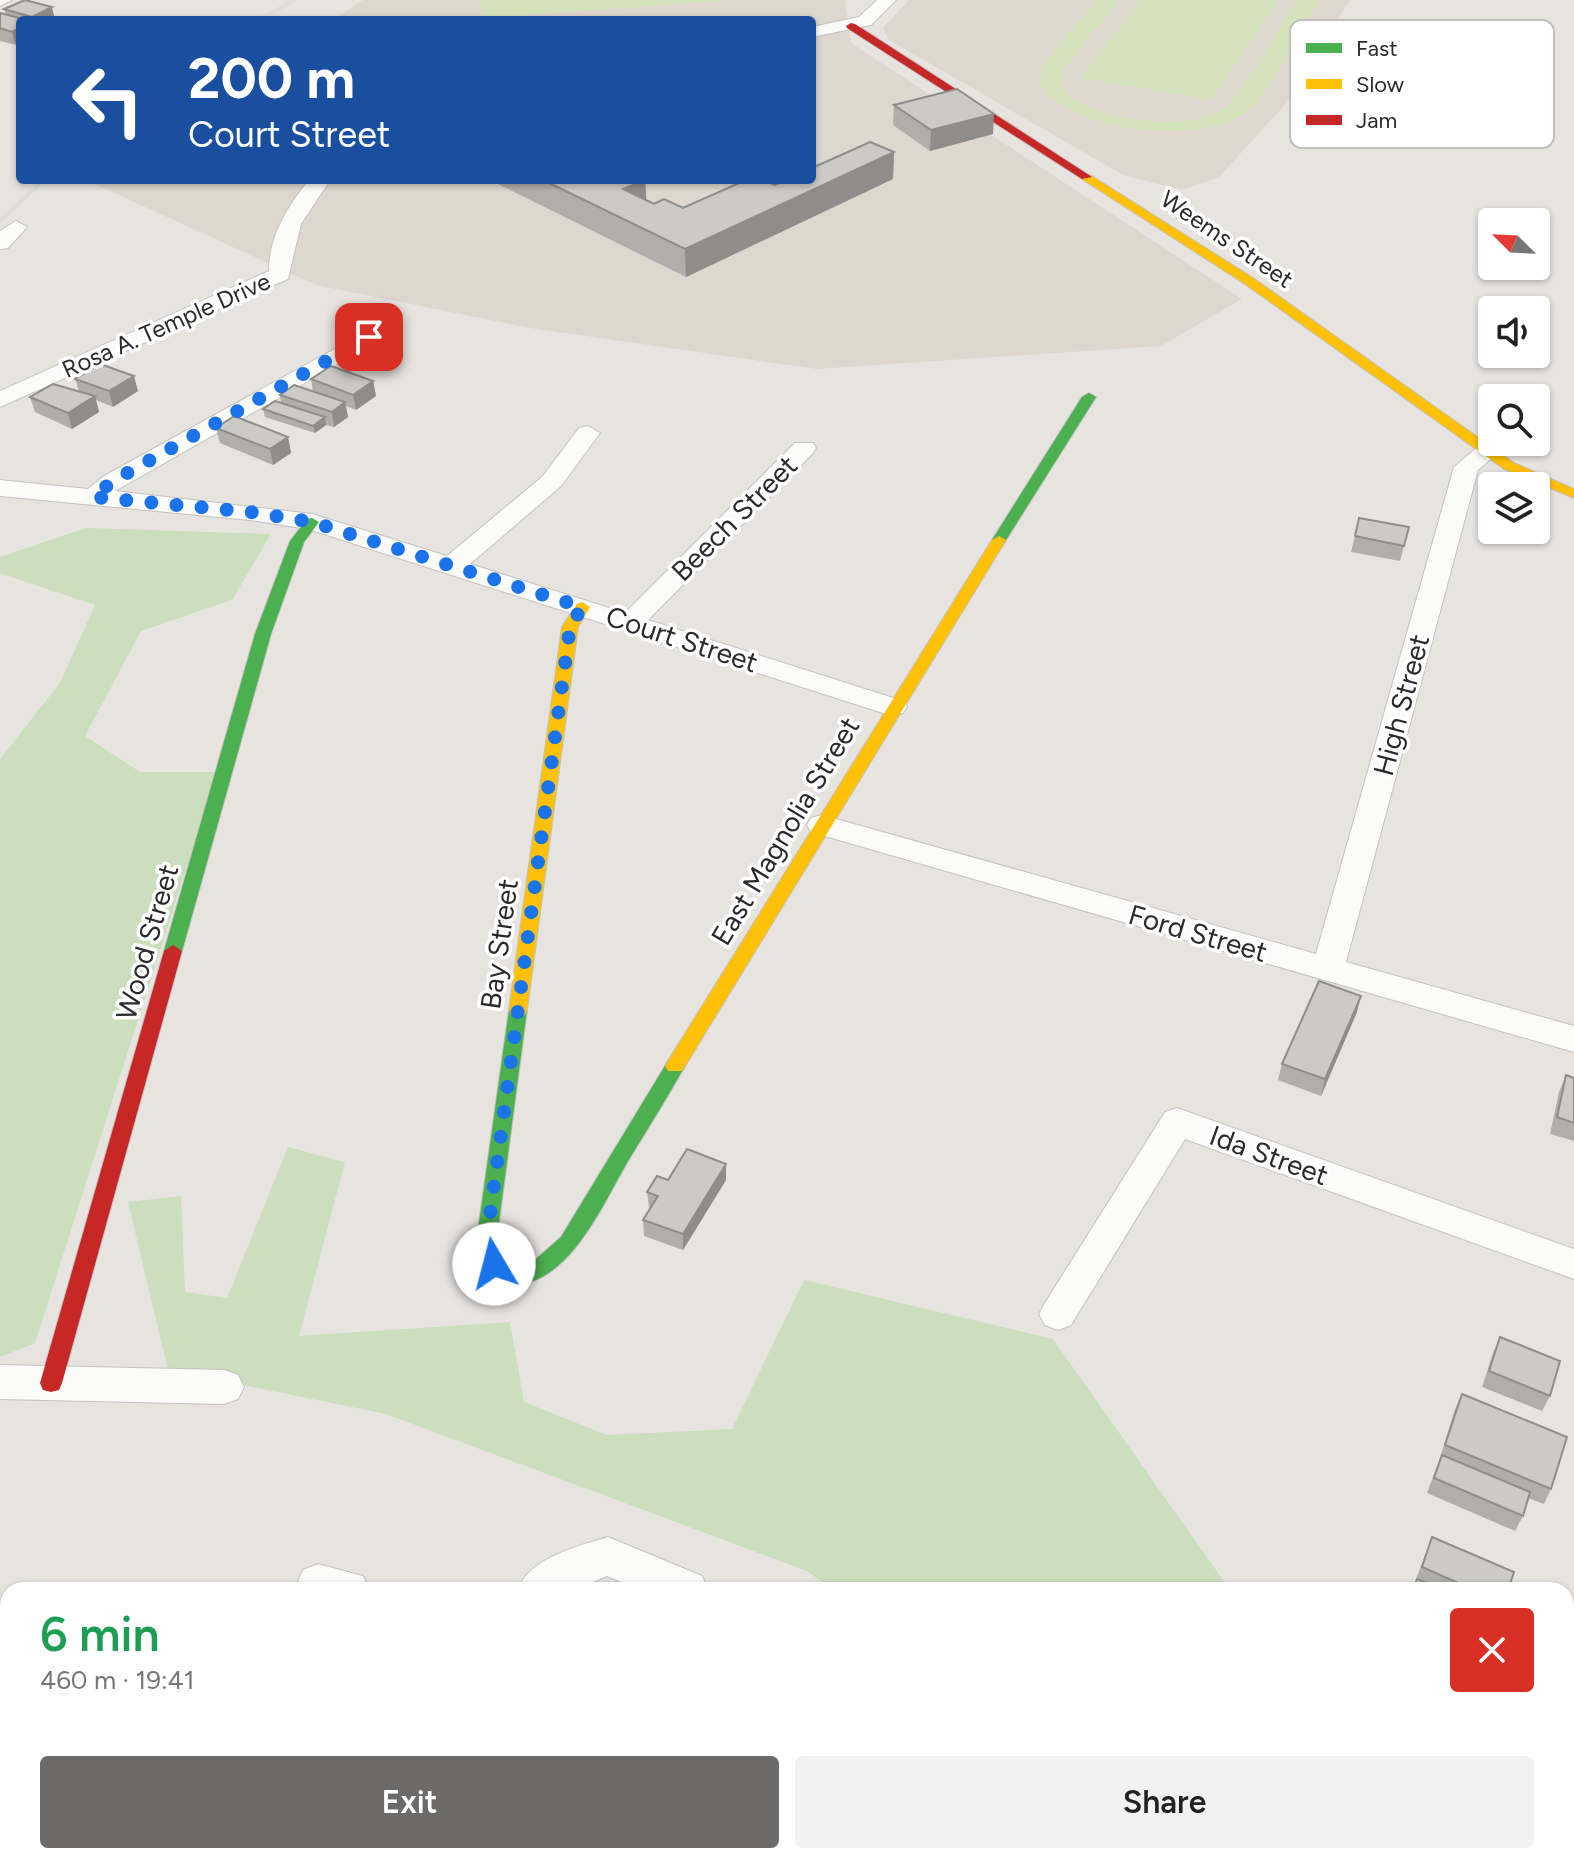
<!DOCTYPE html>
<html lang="en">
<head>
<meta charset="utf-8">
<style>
	:root { --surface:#fff; --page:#f2f2f2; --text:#222; --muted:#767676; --accent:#6c6b6a }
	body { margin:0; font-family:Figtree,sans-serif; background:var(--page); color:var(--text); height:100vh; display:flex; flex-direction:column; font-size:30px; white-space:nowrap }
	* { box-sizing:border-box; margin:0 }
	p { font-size:26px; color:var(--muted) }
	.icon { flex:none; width:44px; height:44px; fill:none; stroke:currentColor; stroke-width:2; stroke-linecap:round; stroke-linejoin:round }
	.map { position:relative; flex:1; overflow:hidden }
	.drawer { position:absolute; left:0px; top:1582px; width:1574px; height:282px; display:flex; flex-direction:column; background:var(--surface); border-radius:24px 24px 0 0; box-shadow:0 2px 6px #0004 }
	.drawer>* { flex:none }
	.guide { position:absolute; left:16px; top:16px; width:800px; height:168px; border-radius:8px; box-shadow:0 2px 6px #0004; background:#1a4fa0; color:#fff; overflow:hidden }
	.needle { width:52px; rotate:294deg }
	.fabs { position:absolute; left:1478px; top:208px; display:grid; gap:16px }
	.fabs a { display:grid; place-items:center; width:72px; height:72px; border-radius:8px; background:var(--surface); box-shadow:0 2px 6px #0004; font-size:40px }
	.pin { position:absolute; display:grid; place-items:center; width:68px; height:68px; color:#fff; margin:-34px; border-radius:16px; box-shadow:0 4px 12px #0006 }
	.me { position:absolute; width:88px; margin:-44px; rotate:352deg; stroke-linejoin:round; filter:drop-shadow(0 0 6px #0008) }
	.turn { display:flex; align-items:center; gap:28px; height:168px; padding:0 40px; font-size:36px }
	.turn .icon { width:104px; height:104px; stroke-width:2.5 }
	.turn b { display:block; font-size:56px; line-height:68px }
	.round { display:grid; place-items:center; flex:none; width:84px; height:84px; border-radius:8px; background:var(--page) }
	.overview { display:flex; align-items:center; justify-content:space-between; height:136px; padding:0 40px }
	h1 { font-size:48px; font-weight:600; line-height:60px; color:#1e9e55 }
	.button { display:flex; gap:16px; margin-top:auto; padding:16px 40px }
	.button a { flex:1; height:92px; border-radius:8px; background:var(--accent); color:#fff; font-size:32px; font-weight:600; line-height:92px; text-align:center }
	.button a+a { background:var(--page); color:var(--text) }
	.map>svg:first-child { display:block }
	.education { fill:#ded7cd }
	.green { fill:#cbdebd }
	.pitch { fill:#d4e2bc }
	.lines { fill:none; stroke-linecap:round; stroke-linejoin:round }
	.street-casing { stroke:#c4c2c2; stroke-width:2 }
	.fast-casing { stroke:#c4c2c2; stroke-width:2 }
	.slow-casing { stroke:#c4c2c2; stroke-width:2 }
	.jam-casing { stroke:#c4c2c2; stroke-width:2 }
	.street { fill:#fbfbfa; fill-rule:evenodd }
	.fast { fill:#4caf50; fill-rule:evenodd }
	.slow { fill:#ffc107; fill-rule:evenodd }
	.jam { fill:#c62828; fill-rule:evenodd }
	.rail { stroke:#ddddde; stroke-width:4 }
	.wall { fill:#afaeab }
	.shaded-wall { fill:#8f8d8b }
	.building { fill:#cccac7; stroke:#8f8d8b; stroke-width:2 }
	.route { stroke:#1a73e8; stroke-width:14; stroke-dasharray:0 25.2 }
	.labels { text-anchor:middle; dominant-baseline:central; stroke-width:7; stroke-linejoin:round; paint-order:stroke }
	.far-street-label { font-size:24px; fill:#2a2a2a; stroke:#fff }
	.street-label { font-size:28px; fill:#2a2a2a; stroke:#fff }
	.key { fill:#fff; stroke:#bfbfbf; stroke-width:2 }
	.key-label { font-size:22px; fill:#2a2a2a }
</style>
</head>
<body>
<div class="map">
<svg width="1574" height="1863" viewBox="0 0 1574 1863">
	<rect width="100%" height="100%" fill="#e7e4e0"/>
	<!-- education -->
	<path class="education" d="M363,0H845L851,43L1242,299L1161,346L817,369L530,328L316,285L88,181L812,180V20H332Z
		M909,0H1350L1284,106L1219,177L1182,190L1123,175L889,40L883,28Z"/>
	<!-- green -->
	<path class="green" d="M86,528L271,534L232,600L141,631L85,736L140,772H217L35,1343L0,1357V759L60,683L95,605L0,573V557Z
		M288,1147L345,1162L299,1336L510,1322L524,1402L607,1435L732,1429L804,1280L1053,1339L1230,1590H833L807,1571L386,1414L168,1370L128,1202L181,1196L185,1292L227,1298Z
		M8,1680V1856H527L528,1863H0V1685Z
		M1282,1856H1470V1863H1296Z"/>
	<!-- pitch -->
	<path class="pitch" d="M480,0H733L484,18Z
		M1097,0H1119L1063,69L1061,84C1082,124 1199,135 1230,103C1251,81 1279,28 1297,0H1319C1303,27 1270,90 1250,109C1210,147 1068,133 1040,84L1043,65Z
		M1142,0H1278L1211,100L1080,78Z"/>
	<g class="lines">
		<!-- street casing -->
		<g class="street-casing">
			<path id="street" d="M0,0H12L0,6Z
				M877,0H896L871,25L812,37V27L859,17Z
				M309,180H330L301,224L288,279L0,407V391L269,271C269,236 288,206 309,180Z
				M16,221L27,227L8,248L0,249V231Z
				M369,330L377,332L380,337L377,342L115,491L312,514L447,556L543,476L579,428L588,426L600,433L561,486L470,564L625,613L795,443H813L816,448L813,453L648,620L903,701L907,707L903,713H883L308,529L250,520L0,496V480L88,489L104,476Z
				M1488,444L1500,451L1478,470L1346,962L1574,1026V1052L811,832L807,825L811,818L822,815L1316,954L1454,467L1479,446Z
				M1177,1108L1574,1249V1279L1185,1139L1071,1325L1058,1330L1045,1325L1039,1314L1045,1303L1165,1112Z
				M0,1365L224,1370L238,1375L244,1387L238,1399L224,1404L0,1399Z
				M608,1537L702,1576L708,1590H640L607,1576L574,1590H517C531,1557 576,1547 608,1537Z
				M318,1564L363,1576L369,1590H300L297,1584L303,1570Z
				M182,1856H229V1857L227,1863H179Z
				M735,1856H781L779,1863H733Z
				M1186,1856H1245L1248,1863H1189Z"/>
		</g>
		<!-- fast casing -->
		<g class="fast-casing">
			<path id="fast" d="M1089,393L1096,397L1006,540L1004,543H994L992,540L1082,397Z
				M312,518L319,522L304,542L271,634L182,951L173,957L167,956L164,951L255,634L290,541L307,519Z
				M518,1003L525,1005L527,1010L497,1237L502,1253L516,1267H527L561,1237L668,1061H682L685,1066C667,1098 647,1130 628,1161C604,1202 570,1282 517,1284C493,1286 482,1256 477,1237L509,1010L511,1005Z
				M1529,1856H1555L1553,1863H1527Z"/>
		</g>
		<!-- slow casing -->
		<g class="slow-casing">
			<path id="slow" d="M1082,175H1090L1253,278L1514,463L1574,489V498L1504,469L1245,284L1082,179Z
				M999,536L1006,540L682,1071H668L665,1066L668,1061L992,540Z
				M582,602L590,607L578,627L527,1010L525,1015H511L509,1010L562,627L577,604Z
				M1574,1640V1712L1566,1715V1644Z"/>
		</g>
		<!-- jam casing -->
		<g class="jam-casing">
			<path id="jam" d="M851,23L855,24L1092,177L1082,179L847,28L846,26Z
				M173,945L182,951L62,1383L59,1390L51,1392L43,1390L40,1383L164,951Z"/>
		</g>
		<!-- street -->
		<use href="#street" class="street"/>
		<!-- fast -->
		<use href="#fast" class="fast"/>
		<!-- slow -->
		<use href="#slow" class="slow"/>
		<!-- jam -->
		<use href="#jam" class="jam"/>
		<!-- rail -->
		<path class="rail" d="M259,20L295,0
			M0,221L44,180"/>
	</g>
	<!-- wall -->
	<path class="wall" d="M4,9L55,20H20L16,45L0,41V13L6,14Z
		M894,105L993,134L930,151L893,125Z
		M894,152L893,179L686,277L490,180H645L646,200L654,204L683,208L775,185Z
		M75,379L138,391L113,407L96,400L99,412L72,429L35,412L30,397L79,391Z
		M311,379L373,381L376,396L356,410L346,406L348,417L334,427L326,425L315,433L265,417L263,409L281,403L280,395L313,392Z
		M216,428L288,437L291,453L273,465L220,443Z
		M1409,527L1400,561L1351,552L1355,536Z
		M1502,530H1524L1522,535Z
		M1357,1012L1321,1096L1278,1080L1282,1064Z
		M1566,1075L1574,1078V1141L1550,1134L1559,1092Z
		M668,1180H726L683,1250L644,1236L643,1220L650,1209L649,1208L647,1192Z
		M1500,1337L1550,1396L1542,1411L1482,1387L1493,1353Z
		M1462,1394L1551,1489L1544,1504L1528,1498L1523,1516L1515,1531L1427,1493L1439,1461L1455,1409Z
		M1432,1537L1508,1590H1412Z"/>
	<!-- shaded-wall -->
	<path class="shaded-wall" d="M52,7L55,20H33L32,17Z
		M20,28V43L16,45L12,32Z
		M994,114L993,134L930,151L931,130Z
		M894,152L893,179L686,277L685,249Z
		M645,180L647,208L623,189Z
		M134,376L138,391L113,407L109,391Z
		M373,381L376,396L356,410L353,395Z
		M95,396L99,412L72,429L68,413Z
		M345,402L348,417L334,427L332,412Z
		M325,417L326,425L315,433L313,426Z
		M288,437L291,453L273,465L270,449Z
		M1361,996L1357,1012L1321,1096L1325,1079Z
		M726,1164V1180L683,1250V1234Z"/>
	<!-- building -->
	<path class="building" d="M25,0L52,7L32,17L4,9Z
		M0,13L27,20H20V28L12,32L0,28Z
		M957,89L994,114L931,130L894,105Z
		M870,142L894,152L685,249L543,180H645L623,189L654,204L664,199L683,208L746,180H763L775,185L787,180H812V168Z
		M100,364L134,376L109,391L75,379Z
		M331,366L373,381L353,395L311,379Z
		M53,384L95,396L68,413L30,397Z
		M294,385L345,402L332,412L280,395Z
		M275,401L325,417L313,426L263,409Z
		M234,416L288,437L270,449L216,428Z
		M1513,483L1525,486H1511Z
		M1536,489L1542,491L1536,501Z
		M1359,518L1409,527L1404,546L1355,536Z
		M1319,981L1361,996L1325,1079L1282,1064Z
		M1566,1075L1574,1078V1123L1557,1117Z
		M687,1149L726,1164L683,1234L643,1220L658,1196L647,1192L657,1176L668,1180Z
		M1500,1337L1560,1361L1550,1396L1489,1371Z
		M1462,1394L1567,1437L1551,1489L1445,1445Z
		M1442,1455L1530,1492L1523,1516L1434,1478Z
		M1432,1537L1514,1572L1508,1590H1474L1422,1567Z
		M1417,1579L1443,1590H1413Z"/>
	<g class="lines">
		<!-- route -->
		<path class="route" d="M369,337L113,481L93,497L250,512L312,522L582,607L570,627L487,1237L494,1264"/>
	</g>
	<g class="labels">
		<!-- far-street labels -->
		<g class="far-street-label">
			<text transform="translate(1227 239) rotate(34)">Weems Street</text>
			<text transform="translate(166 325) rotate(-24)">Rosa A. Temple Drive</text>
		</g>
		<!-- street labels -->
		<g class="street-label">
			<text transform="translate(734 518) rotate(-45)">Beech Street</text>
			<text transform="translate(682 639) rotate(18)">Court Street</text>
			<text transform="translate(1401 705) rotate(-75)">High Street</text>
			<text transform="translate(785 831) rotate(-59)">East Magnolia Street</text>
			<text transform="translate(1198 933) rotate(16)">Ford Street</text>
			<text transform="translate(147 942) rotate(-74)">Wood Street</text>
			<text transform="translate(499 944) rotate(-82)">Bay Street</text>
			<text transform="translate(1269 1155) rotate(20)">Ida Street</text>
		</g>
	</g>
	<!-- legend -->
	<rect x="1290" y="20" width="264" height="128" rx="12" class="key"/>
	<rect x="1306" y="43" width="36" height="10" fill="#4caf50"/>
	<rect x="1306" y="79" width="36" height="10" fill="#ffc107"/>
	<rect x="1306" y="115" width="36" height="10" fill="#c62828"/>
	<g class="key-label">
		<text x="1356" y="56">Fast</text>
		<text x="1356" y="92">Slow</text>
		<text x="1356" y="128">Jam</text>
	</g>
</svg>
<div class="fabs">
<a><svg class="needle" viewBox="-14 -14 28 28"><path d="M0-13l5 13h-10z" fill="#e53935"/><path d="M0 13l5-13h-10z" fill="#767676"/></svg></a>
<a><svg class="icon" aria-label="sound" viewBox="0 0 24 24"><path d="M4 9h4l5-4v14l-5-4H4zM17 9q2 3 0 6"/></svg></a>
<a><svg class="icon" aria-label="search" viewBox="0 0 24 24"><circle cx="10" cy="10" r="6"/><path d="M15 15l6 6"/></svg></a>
<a><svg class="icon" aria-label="layers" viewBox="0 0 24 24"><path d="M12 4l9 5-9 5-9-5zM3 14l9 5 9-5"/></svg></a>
</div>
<div class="pin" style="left:369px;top:337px;background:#d93025"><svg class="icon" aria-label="arrive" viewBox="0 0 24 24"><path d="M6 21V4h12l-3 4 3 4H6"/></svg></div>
<svg class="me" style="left:494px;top:1264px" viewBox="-20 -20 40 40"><circle r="19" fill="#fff"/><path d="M0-13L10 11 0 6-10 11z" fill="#1a73e8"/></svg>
<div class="guide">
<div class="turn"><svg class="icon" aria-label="left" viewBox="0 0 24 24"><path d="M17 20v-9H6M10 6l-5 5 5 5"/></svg><div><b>200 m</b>Court Street</div></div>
</div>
<section class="drawer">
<div class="overview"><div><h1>6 min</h1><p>460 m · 19:41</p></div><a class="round" style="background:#d93025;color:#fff"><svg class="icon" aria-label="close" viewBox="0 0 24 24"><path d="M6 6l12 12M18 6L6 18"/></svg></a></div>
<div class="button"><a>Exit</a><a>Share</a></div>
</section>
</div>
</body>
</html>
